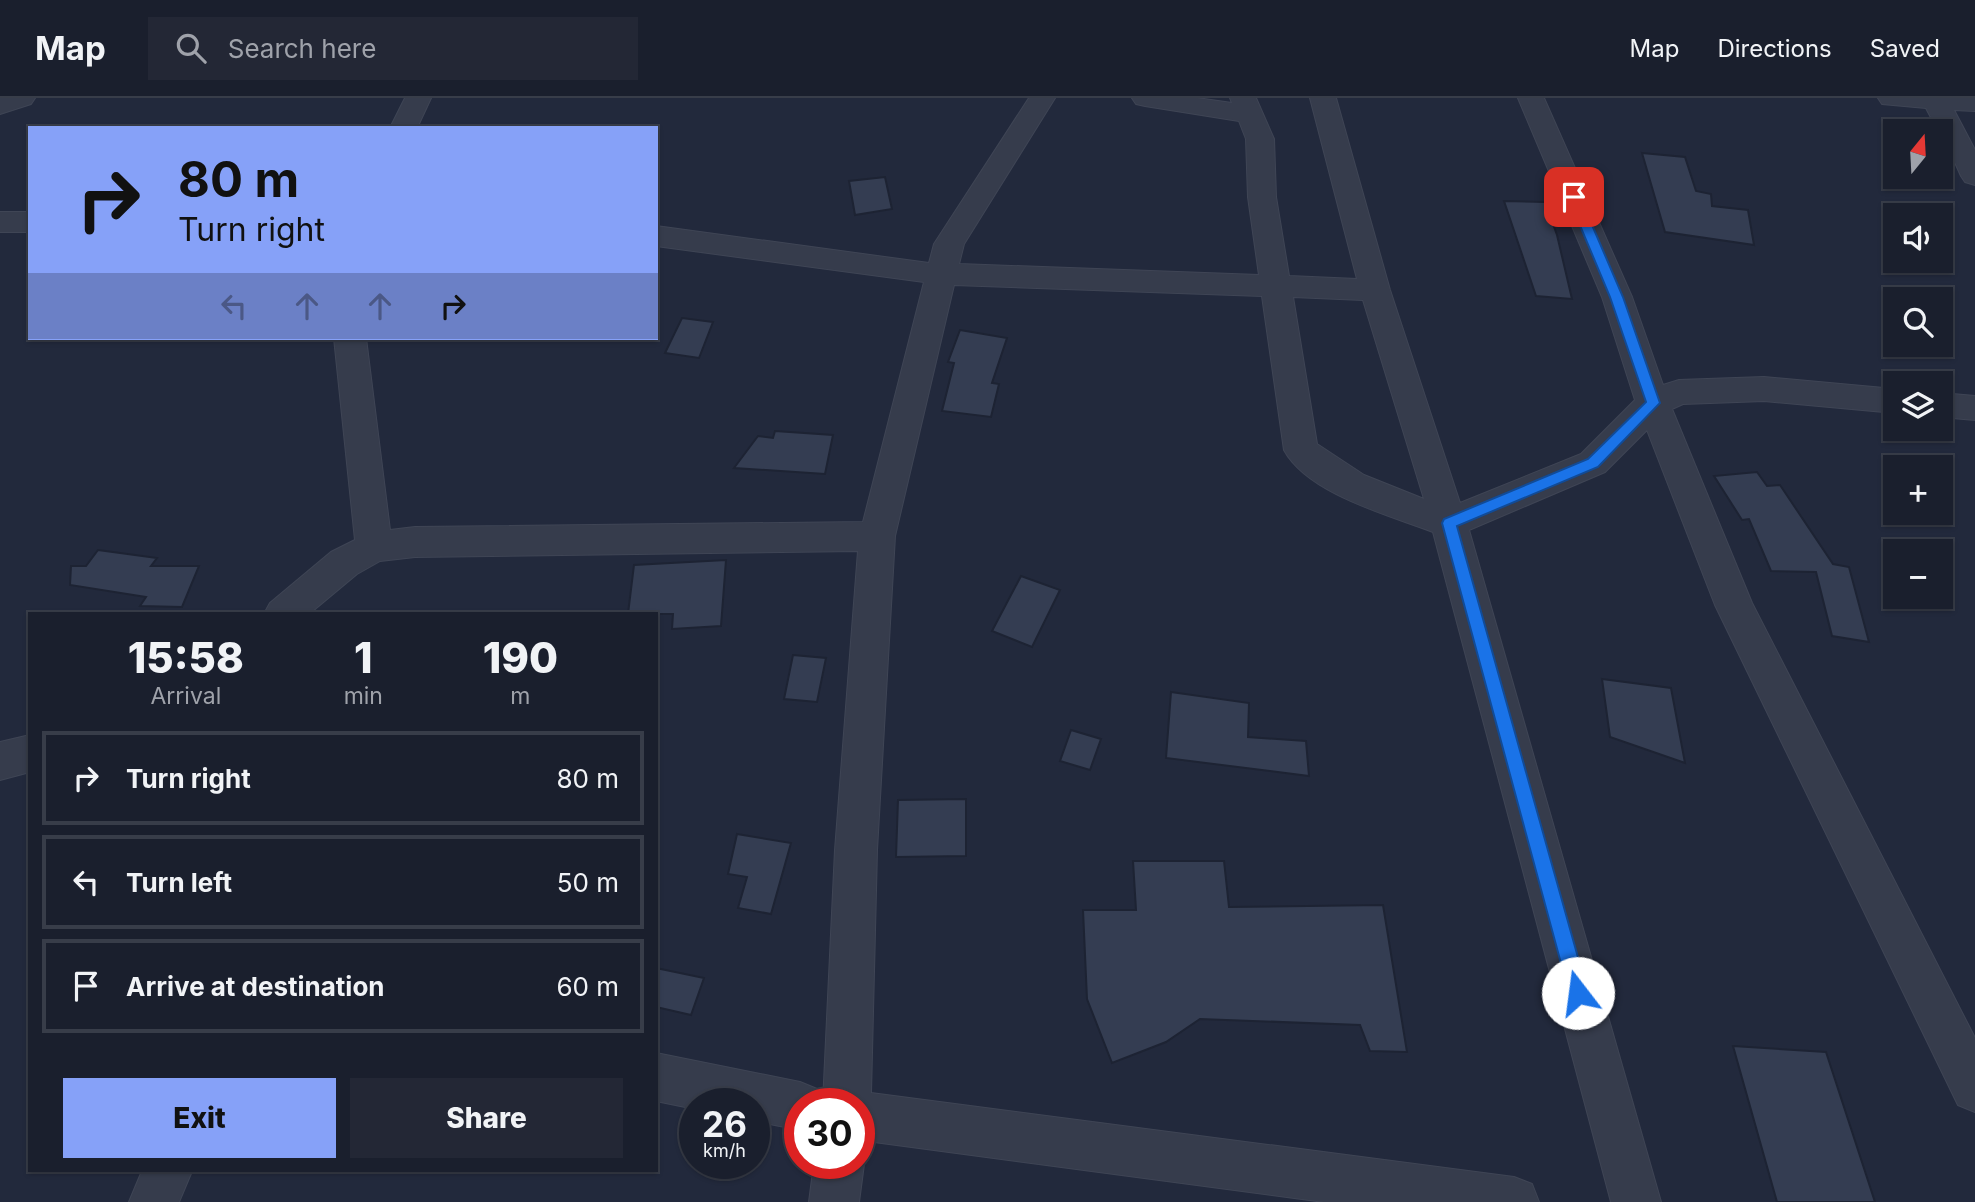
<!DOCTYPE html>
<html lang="en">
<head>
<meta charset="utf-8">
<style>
	:root { --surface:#1a1f2d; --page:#232735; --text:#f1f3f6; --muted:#9fa2aa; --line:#383d49; --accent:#86a1f8 }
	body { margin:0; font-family:Inter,sans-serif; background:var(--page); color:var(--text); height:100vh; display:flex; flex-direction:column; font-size:26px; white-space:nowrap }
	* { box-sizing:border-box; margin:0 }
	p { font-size:23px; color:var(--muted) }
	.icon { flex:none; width:38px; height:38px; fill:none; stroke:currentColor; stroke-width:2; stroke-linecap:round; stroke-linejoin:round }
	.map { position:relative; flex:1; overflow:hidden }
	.sheet { position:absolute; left:28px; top:514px; width:630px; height:560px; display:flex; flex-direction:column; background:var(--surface); border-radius:0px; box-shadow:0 2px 5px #0004,0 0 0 2px var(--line) }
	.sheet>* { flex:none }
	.hud { position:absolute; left:28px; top:28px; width:630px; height:214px; border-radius:0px; box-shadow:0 2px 5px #0004,0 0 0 2px var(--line); background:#86a1f8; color:#111; overflow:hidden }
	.needle { width:46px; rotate:18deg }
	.tools { position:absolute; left:1883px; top:21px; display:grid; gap:14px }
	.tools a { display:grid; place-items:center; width:70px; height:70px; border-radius:0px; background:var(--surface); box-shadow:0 2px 5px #0004,0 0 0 2px var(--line); font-size:35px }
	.speed { position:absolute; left:679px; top:990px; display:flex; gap:14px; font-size:35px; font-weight:700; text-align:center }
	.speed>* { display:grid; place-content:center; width:91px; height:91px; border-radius:50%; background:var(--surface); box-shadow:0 2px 5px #0004,0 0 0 2px var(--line); line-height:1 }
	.speed small { font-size:18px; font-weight:400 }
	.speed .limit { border:10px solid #d22; background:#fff; color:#111 }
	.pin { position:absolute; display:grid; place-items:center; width:60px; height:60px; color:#fff; margin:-30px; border-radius:14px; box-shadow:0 4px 10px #0006 }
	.me { position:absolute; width:77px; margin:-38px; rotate:345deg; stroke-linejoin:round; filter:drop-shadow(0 0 5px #0008) }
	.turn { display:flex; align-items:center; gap:24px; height:147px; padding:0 35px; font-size:32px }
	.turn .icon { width:91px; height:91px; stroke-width:2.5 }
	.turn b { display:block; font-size:49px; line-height:60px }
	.lanes { display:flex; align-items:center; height:66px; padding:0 35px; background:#0003; justify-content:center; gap:35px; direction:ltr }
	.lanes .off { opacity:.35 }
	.eta { display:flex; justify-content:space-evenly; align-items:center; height:119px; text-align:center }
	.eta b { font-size:42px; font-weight:800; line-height:49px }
	.primary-button { display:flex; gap:14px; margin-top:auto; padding:14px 35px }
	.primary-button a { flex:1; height:80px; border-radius:0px; background:var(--accent); color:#111; font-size:28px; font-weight:800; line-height:80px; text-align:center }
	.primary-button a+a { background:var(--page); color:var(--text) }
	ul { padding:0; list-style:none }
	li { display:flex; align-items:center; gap:21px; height:94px; margin:0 14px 10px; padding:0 21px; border:4px solid var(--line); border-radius:0px }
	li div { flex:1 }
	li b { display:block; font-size:26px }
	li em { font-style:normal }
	header { display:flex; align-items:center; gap:42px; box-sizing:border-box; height:98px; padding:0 35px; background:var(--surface); border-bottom:2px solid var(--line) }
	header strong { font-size:33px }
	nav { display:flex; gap:38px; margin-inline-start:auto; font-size:24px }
	.search { width:490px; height:63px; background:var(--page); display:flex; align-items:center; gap:18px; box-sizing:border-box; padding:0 24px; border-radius:0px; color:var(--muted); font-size:26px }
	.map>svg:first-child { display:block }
	.building { fill:#343d52; stroke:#1d2333; stroke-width:2 }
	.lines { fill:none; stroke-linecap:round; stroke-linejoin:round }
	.minor-casing { stroke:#3f4555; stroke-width:2 }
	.minor { fill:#363c4c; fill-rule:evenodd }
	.route { fill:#1a73e8; stroke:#114b97; stroke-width:2 }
</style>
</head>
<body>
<header>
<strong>Map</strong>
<div class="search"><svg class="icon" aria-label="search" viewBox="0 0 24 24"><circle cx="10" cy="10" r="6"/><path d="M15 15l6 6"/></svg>Search here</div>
<nav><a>Map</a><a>Directions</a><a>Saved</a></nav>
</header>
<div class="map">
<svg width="1975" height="1104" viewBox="0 0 1975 1104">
	<rect width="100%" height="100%" fill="#22293c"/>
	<!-- building -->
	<path class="building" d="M1642,55L1685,59L1696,93L1711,96L1712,108L1748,112L1754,147L1665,134Z
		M885,79L892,111L855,117L849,83Z
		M1504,103L1545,104L1557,137L1572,201L1536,198Z
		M682,220L713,224L699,260L665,255Z
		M960,232L1007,240L992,285L999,286L991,319L942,313L954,265L948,264Z
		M775,333L833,337L825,376L734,370L758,338L773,340Z
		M1757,374L1767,388L1780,387L1833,466L1849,469L1869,544L1832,538L1816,474L1771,473L1749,421L1742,422L1714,378Z
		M98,452L157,460L151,468H199L182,509L140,508L146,499L70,487L71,468H86Z
		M726,462L721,528L672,531L673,516H628L634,467Z
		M1021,478L1060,492L1032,549L992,533Z
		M793,557L826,560L817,604L784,601Z
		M1602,581L1671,590L1685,665L1610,639Z
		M1171,594L1249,605L1248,639L1306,643L1309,678L1166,660Z
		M1071,632L1101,641L1090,672L1060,663Z
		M966,701V758L896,759L898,702Z
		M737,736L791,745L771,816L738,810L747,779L728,776Z
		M1133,763H1224L1229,809L1383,807L1407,954L1370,953L1360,927L1200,921L1166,944L1112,965L1087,901L1083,812H1136Z
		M656,870L704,880L691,917L656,909Z
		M1733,948L1826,954L1875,1104H1777Z"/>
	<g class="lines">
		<!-- minor casing -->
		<g class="minor-casing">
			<path id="minor" d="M0,0H35L31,6L0,16Z
				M405,0H431L417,30H390Z
				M1029,0H1055L964,146L959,166L1259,177L1248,99L1246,41L1239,23L1145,8L1136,6L1132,0H1197L1232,5L1230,0H1256L1274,41L1276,99L1289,178L1357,181L1310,0H1336L1390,192L1460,405L1581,356L1635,302L1602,199L1518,0H1544L1632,199L1663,287L1679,282L1764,279L1895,291V315L1764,303L1683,306L1672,311L1752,505L1975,940V1014L1958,1007L1715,507L1647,332L1605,374L1469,432L1661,1104H1611L1433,434C1389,417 1308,396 1284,352L1262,198L954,187L895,438L877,752L871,995L1514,1079L1532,1086L1539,1104H1324L859,1042V1006H800V1032L754,1023V1006H695V1011L656,1003V955L800,984L817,991L823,1005L835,752L858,453L415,459L380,463L357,476L309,516H264L270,505L331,454L355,442L334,240H366L390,432L415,429L863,424L924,184L656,148V128L929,165L934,146ZM1293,199L1363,202L1424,401L1364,377L1317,346Z
				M1878,0H1975V13L1954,12L1975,52V87L1965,84L1961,78L1941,33H1938L1926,10L1882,6Z
				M0,114H30V134H0Z
				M1941,295L1975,298V322L1941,319Z
				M30,637V674L0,682V644Z
				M859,1055L864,1066L859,1104H809L814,1066H859Z
				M142,1073H192L179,1104H129Z"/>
		</g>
		<!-- minor -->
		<use href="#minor" class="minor"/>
	</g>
	<!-- route -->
	<path class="route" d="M1574,95L1580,99L1623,199L1660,305L1598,369L1457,428L1588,895L1585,902L1578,905L1572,902L1569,895L1442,425L1444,421L1588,361L1646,304L1610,199L1568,99Z"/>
</svg>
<div class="tools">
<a><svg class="needle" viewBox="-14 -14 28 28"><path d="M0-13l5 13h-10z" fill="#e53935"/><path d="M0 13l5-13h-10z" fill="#9fa2aa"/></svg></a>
<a><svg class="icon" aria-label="sound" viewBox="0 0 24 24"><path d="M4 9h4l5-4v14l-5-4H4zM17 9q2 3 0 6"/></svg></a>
<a><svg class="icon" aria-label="search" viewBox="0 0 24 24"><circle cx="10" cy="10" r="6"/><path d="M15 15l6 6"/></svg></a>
<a><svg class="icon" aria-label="layers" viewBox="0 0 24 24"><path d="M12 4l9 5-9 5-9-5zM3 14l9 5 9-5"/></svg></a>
<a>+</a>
<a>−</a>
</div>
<div class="speed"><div>26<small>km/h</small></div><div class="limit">30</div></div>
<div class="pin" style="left:1574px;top:99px;background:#d93025"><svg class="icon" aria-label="arrive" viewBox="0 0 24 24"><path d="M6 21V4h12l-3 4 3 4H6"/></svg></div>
<svg class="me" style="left:1578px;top:895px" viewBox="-20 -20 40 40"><circle r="19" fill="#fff"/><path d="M0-13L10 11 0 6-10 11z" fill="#1a73e8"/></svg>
<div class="hud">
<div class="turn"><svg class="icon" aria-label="right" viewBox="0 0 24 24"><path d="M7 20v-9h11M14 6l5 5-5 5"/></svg><div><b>80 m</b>Turn right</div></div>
<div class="lanes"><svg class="icon off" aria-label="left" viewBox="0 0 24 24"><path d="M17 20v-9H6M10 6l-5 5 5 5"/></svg><svg class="icon off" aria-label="ahead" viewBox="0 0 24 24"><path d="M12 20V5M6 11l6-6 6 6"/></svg><svg class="icon off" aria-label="ahead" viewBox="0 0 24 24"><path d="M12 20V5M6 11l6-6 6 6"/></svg><svg class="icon" aria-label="right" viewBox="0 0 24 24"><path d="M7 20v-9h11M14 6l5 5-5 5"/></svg></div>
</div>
<section class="sheet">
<div class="eta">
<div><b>15:58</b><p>Arrival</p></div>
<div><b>1</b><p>min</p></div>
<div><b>190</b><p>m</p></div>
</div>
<ul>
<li><svg class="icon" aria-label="right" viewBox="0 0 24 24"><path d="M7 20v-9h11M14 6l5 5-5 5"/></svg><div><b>Turn right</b></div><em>80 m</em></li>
<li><svg class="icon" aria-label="left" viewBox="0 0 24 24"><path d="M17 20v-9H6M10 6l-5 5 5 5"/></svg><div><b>Turn left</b></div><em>50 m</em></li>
<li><svg class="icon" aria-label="arrive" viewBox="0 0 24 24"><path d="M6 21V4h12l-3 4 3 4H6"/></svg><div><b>Arrive at destination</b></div><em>60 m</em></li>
</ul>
<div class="primary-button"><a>Exit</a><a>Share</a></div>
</section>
</div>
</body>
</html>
